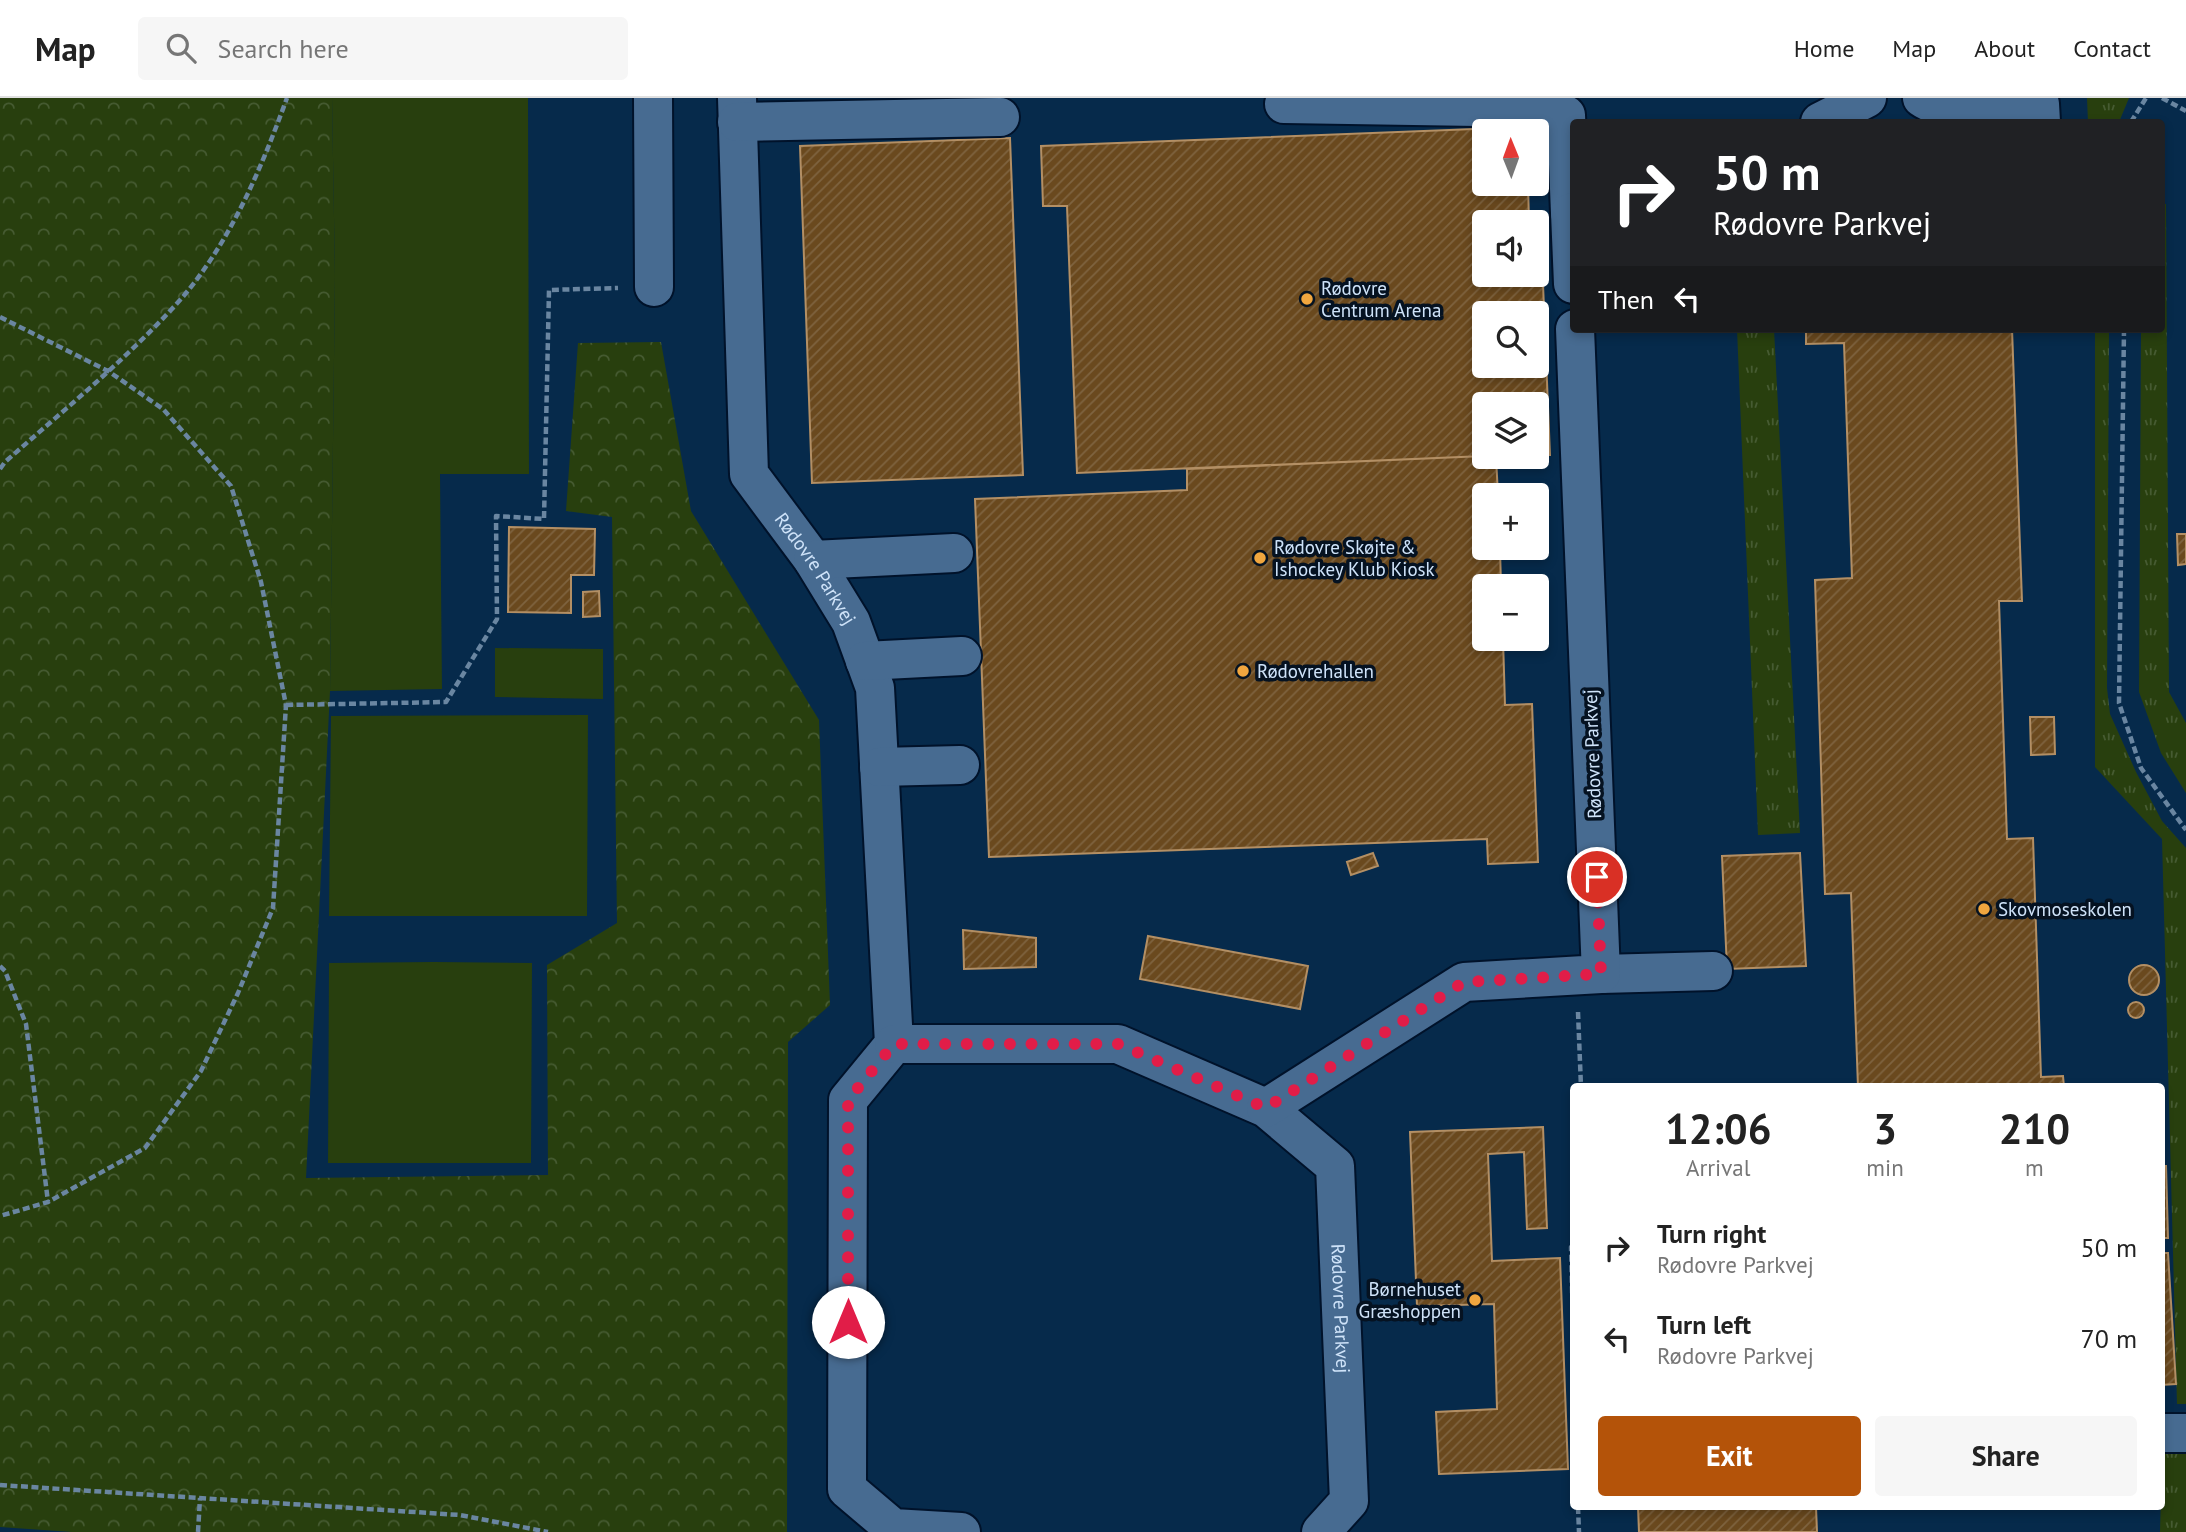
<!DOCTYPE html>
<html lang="en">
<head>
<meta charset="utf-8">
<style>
	:root { --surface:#fff; --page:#f6f6f6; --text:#222; --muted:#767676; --line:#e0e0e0; --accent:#b45309 }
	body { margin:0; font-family:"PT Sans",sans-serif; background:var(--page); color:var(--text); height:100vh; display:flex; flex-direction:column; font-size:26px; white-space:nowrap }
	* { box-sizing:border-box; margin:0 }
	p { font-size:23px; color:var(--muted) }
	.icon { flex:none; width:38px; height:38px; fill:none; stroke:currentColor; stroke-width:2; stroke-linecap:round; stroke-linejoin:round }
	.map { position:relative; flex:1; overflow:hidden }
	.drawer { position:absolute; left:1570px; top:985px; width:595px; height:427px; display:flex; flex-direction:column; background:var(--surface); border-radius:7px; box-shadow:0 4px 10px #0003 }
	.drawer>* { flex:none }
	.guide { position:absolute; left:1570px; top:21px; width:595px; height:214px; border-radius:7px; box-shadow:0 4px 10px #0003; background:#202124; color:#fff; overflow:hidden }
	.needle { width:46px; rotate:359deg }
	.tools { position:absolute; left:1472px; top:21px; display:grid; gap:14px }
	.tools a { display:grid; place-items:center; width:77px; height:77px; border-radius:7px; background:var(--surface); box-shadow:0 4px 10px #0003; font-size:35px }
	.pin { position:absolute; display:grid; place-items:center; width:60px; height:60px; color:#fff; margin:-30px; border:4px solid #fff; border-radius:50%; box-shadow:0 2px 7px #0007 }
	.me { position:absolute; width:77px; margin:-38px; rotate:0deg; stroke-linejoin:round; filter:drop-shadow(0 0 5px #0008) }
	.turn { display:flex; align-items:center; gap:24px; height:147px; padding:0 28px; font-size:32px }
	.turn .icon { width:91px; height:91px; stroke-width:2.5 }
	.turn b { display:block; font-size:49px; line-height:60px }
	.then { display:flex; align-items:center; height:66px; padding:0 28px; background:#0003; gap:14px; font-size:26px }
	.eta { display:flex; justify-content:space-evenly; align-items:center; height:119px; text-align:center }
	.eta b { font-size:42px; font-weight:800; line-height:49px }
	.action { display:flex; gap:14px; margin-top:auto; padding:14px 28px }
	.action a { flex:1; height:80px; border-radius:7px; background:var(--accent); color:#fff; font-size:28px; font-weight:800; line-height:80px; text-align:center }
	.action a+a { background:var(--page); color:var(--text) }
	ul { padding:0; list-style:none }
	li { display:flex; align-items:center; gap:21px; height:91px; padding:0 28px }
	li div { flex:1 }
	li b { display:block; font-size:26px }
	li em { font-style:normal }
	header { display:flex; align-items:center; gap:42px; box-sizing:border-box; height:98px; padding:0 35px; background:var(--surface); border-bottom:2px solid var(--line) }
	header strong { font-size:33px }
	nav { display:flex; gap:38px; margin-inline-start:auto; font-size:24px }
	.search { width:490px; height:63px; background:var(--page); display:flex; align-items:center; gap:18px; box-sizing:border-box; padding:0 24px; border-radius:7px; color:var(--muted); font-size:26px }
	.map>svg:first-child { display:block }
	.grass { fill:url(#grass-tufts) }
	.park { fill:url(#park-crowns) }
	.garden { fill:#283f0e }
	.building { fill:url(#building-hatch); stroke:#b38f64; stroke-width:2; fill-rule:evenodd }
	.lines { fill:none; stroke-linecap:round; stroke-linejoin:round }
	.minor-casing { stroke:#00122a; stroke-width:42 }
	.path { stroke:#6a86a1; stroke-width:4.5; stroke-dasharray:7 3.5; stroke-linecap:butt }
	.minor { stroke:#476b91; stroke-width:38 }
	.route { stroke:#e11d48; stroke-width:12; stroke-dasharray:0 21.6 }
	.poi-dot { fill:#f0a63f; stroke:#051221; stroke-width:2.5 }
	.labels { text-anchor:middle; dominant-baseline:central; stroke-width:7; stroke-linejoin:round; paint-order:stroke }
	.poi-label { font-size:19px; fill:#cfe3f9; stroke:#051221; text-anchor:start }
	.street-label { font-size:19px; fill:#cfe3f9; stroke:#051221 }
</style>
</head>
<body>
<header>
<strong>Map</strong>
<div class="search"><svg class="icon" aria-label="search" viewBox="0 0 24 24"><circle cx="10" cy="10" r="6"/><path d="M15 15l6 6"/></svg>Search here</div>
<nav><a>Home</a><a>Map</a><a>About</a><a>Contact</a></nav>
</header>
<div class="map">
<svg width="2186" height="1434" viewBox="0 0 2186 1434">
	<defs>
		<pattern id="grass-tufts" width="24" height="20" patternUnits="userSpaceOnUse" patternTransform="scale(1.75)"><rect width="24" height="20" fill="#283f0e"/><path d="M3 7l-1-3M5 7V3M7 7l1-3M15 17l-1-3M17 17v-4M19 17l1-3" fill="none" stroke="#465b32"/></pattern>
		<pattern id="park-crowns" width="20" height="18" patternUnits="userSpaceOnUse" patternTransform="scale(1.75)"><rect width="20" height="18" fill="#283f0e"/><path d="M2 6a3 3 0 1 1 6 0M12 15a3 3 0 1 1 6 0" fill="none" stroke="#465b32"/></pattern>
		<pattern id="building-hatch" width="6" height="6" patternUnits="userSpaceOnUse" patternTransform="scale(1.75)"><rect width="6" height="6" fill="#6a491e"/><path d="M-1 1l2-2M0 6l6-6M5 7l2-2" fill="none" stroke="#7e633f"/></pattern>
	</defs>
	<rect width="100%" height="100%" fill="#062a4b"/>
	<!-- grass -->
	<path class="grass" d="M2087,0H2129L2119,24H2088Z
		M2161,106H2166L2169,594L2186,625V695L2161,655L2139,594L2141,231H2161Z
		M1737,231H1774L1800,735L1758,737Z
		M2095,231H2109L2107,590L2110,616L2136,674L2162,723L2186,750V1306H2177L2162,741L2095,669Z
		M2162,1355L2186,1356V1434H2160Z"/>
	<!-- park -->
	<path class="park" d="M0,0H332L335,178L330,593L306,1080L548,1077L547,867L617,825L612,419L566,413L578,245L661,244L691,413L819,622L830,907L788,944L787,1434H72L0,1429Z"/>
	<!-- garden -->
	<path class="garden" d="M332,0H528L529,376H440L442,591L330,593L335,178Z
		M495,550L603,551V601L495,599Z
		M588,617L587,818H329L331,618Z
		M434,864L532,865L531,1065H328L329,865Z"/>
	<!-- building -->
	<path class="building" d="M1525,29L1526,33H1484V86H1528L1529,124H1484V177H1531V184L1543,186L1550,357H1536V306H1484V358L1077,375L1067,108H1043L1041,48ZM1484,215H1536V268H1484Z
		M1010,40L1023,377L812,385L800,48Z
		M1806,231H2012L2022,503H1999L2007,741L2033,740L2041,979L2063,978L2064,989H1858L1851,795L1825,796L1815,482L1852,480L1844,245L1806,246Z
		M1484,358L1496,359L1498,397H1484V450H1500L1501,488H1484V541H1503L1505,607L1532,606L1538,764L1488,766L1487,741L989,759L975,401L1187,392V371Z
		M509,429L595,431L594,477H571V515L508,514Z
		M2177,436H2186V466L2178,467Z
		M599,493L600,518L583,519V494Z
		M2030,619H2054L2055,656L2031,657Z
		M1373,755L1378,768L1351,777L1347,764Z
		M1800,755L1806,868L1727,871L1722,758Z
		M963,832L1036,840V869L964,871Z
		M1148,838L1308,868L1300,911L1140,881Z
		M2129 882a15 15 0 1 1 30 0a15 15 0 1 1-30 0Z
		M2128 912a8 8 0 1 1 16 0a8 8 0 1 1-16 0Z
		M1543,1029L1547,1130L1527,1131L1524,1054L1488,1056L1492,1163L1560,1160L1568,1371L1439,1376L1436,1314L1497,1311L1494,1206L1417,1208L1410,1034Z
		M2161,1068H2166L2168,1140H2161Z
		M2161,1155H2168L2176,1286L2161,1287Z
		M1638,1409H1816L1817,1434H1639Z"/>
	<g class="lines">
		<!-- minor casing -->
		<g class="minor-casing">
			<g id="minor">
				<path d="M653,0L654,189"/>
				<path id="s1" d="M737,0L749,376L813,462L851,524L875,590L894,946L848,1002L847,1391L893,1430L961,1434"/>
				<path d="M1922,0C1948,19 2009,8 2040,6L2041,24"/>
				<path d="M1284,6L1540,10L1566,17L1570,115"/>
				<path d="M737,24L1000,19"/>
				<path d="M1820,24L1867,0"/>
				<path d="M1573,114L1570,115L1573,186"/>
				<path d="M813,462L954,455"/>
				<path d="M865,563L962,558"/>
				<path d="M879,669L960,667"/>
				<path d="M1601,876L1713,873"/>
				<path id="s2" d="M894,946H1118L1266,1010L1335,1068L1349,1403L1321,1434"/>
				<path d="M1266,1010L1464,884L1601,876L1575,231"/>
				<path d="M2161,1335H2186"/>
			</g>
		</g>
		<!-- path -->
		<path class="path" d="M2162,0L2186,13
			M2131,24L2146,0
			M0,219L108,273L163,311L231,388L261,484L286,607L273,810L238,895L201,973L145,1050L48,1104L0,1118
			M2124,231L2119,605L2141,670L2186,732
			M0,371L5,364C65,311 128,260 181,201C231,143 261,71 287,0
			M286,607L446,604L497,521L496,418L544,421L549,192L618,190
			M0,868L5,873L26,926L48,1104
			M1578,914L1581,989
			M1573,1147L1571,1149L1573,1231
			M0,1387L460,1417L548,1434
			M1578,1409L1579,1434
			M198,1434L200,1400"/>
		<!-- minor -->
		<use href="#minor" class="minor"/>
	</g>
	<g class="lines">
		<!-- route -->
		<path class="route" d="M848,1224V1002L894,946H1118L1266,1010L1464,884L1601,876L1597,779"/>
	</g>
	<!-- markers -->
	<g class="poi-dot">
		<circle cx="1307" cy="201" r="7"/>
		<circle cx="1260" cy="460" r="7"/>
		<circle cx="1243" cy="573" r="7"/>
		<circle cx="1984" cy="811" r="7"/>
		<circle cx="1475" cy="1202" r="7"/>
	</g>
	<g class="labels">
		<!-- poi labels -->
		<g class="poi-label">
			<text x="1321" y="190">Rødovre<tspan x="1321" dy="22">Centrum Arena</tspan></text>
			<text x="1274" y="449">Rødovre Skøjte &amp;<tspan x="1274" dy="22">Ishockey Klub Kiosk</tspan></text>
			<text x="1257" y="573">Rødovrehallen</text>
			<text x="1998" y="811">Skovmoseskolen</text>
			<text x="1461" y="1191" text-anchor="end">Børnehuset<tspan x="1461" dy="22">Græshoppen</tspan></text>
		</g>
		<!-- street labels -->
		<g class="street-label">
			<text stroke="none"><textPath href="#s1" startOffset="492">Rødovre Parkvej</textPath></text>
			<text transform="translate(1592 656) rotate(-92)">Rødovre Parkvej</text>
			<text stroke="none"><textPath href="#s2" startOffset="618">Rødovre Parkvej</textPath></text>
		</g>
	</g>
</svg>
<div class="tools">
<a><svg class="needle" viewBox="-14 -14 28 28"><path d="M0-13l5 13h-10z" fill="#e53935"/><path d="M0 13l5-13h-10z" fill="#767676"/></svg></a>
<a><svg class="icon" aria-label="sound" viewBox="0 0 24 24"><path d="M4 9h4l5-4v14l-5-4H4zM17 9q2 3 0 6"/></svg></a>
<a><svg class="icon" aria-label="search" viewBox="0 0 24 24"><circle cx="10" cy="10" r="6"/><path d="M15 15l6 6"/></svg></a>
<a><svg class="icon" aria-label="layers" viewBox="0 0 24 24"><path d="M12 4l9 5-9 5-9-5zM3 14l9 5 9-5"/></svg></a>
<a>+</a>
<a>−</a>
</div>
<div class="pin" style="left:1597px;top:779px;background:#d93025"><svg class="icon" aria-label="arrive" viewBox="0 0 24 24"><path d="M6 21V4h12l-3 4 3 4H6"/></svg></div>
<svg class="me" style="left:848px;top:1224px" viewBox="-20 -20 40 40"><circle r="19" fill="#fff"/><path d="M0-13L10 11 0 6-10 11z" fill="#e11d48"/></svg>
<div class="guide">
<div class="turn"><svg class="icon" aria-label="right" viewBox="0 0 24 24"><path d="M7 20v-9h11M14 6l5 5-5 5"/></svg><div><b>50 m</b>Rødovre Parkvej</div></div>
<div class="then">Then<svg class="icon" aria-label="left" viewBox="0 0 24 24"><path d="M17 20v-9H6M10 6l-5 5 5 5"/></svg></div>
</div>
<section class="drawer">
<div class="eta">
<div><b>12:06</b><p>Arrival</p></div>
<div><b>3</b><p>min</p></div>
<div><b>210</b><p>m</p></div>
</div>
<ul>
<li><svg class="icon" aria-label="right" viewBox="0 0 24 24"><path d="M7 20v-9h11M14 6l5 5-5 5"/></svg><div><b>Turn right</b><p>Rødovre Parkvej</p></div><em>50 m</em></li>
<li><svg class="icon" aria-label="left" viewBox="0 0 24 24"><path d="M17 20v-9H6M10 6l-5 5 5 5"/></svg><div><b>Turn left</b><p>Rødovre Parkvej</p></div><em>70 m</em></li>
</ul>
<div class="action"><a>Exit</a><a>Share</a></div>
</section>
</div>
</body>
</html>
